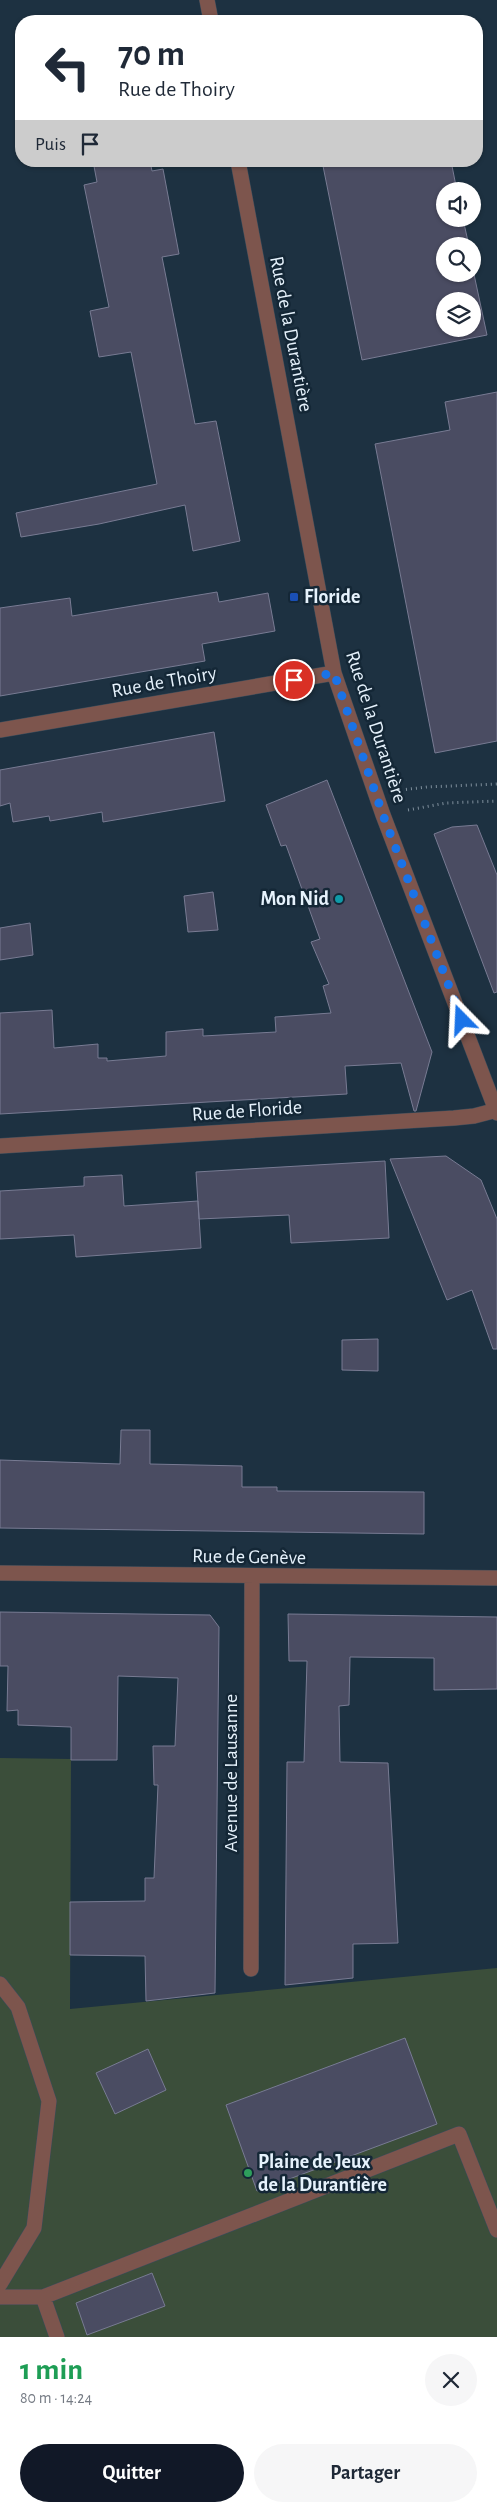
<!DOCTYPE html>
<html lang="fr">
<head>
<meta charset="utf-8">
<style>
	:root { --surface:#fff; --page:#f6f6f7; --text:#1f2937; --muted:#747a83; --accent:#111827 }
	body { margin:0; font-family:"Alegreya Sans",sans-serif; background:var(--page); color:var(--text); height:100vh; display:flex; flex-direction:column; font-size:19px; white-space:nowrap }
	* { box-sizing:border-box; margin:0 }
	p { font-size:16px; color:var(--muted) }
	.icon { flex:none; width:28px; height:28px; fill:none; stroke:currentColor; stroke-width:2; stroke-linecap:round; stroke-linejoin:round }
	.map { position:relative; height:2337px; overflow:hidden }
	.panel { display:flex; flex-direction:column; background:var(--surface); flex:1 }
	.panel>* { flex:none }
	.hud { position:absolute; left:15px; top:15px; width:468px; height:152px; border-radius:20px; box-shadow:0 1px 4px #0004; background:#fff; color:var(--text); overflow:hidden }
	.buttons { position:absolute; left:436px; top:182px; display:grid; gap:10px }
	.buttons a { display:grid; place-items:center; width:45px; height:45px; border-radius:50%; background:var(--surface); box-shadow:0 1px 4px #0004; font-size:25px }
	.pin { position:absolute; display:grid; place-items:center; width:42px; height:42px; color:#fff; margin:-21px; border:2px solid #fff; border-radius:50%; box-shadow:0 1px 5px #0007 }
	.me { position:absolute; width:55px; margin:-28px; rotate:339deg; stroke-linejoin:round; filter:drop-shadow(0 0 4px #0008) }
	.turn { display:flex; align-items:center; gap:18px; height:105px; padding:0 20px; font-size:22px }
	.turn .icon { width:65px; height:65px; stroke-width:2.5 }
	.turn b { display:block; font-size:35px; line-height:42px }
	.then { display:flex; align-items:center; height:48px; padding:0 20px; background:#0003; gap:10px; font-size:19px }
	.round { display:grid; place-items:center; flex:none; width:52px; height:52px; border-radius:26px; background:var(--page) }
	.head { display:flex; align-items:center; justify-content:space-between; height:85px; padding:0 20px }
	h1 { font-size:30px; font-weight:600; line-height:38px; color:#1e9e55 }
	.cta { display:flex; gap:10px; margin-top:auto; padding:10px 20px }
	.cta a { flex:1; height:58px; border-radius:30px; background:var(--accent); color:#fff; font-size:20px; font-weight:600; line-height:58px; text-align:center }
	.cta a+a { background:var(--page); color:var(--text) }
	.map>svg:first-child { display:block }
	.green { fill:#3b4e3a }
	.building { fill:#4a4c62; stroke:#787b93; fill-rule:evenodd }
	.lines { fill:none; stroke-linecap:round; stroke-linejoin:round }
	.minor-casing { stroke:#394c5b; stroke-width:16 }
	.path { stroke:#7f8f9c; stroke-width:3; stroke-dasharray:1 4; stroke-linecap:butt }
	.minor { stroke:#7d554d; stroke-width:15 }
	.route { stroke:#1a73e8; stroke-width:9; stroke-dasharray:0 16.2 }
	.transit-dot { fill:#1a4fb4; stroke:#142736; stroke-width:2 }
	.culture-dot { fill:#0f9aa8; stroke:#142736; stroke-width:2 }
	.leisure-dot { fill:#2e9e5b; stroke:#142736; stroke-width:2 }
	.labels { text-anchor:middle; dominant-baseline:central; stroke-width:5; stroke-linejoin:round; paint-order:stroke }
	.street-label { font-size:20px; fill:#e6f2fc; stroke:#142736 }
	.poi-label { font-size:20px; font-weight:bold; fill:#e6f2fc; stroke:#142736; text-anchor:start }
</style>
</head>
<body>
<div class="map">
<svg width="497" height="2337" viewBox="0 0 497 2337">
	<rect width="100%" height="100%" fill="#1d3141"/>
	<!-- green -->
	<path class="green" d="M0,1758L71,1759L70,2009L497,1968V2337H0Z"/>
	<!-- building -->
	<path class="building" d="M93,161H150L152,171L163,169L179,254L162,257L195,424L216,421L240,541L193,551L185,505L99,524L21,537L16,513L157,484L131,352L99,357L90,311L109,307L84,185L97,182Z
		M322,161H451L457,191H445V219H463L469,246H445V274H472V265L487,335L362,360ZM445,301H472V329H445Z
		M497,392V741L435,753L375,444L450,430L445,402Z
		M217,592L219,602L268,593L275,631L202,644L205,661L0,696V608L70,598L72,616Z
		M214,732L225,801L103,822L102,812L50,821L49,816L13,822L10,803L0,806V770Z
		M327,780L432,1052L416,1111H414L401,1063L345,1066L347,1094L0,1114V1013L52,1010L54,1048L98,1044V1058H107V1061L166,1056V1032L203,1029V1036L276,1032L275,1017L331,1013L323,986L329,984L311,942L320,939L286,845L281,846L266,805Z
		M477,825L497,875V992L494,993L434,834L452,827Z
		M213,892L218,930L188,932L184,896Z
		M30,923L33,955L0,960V928Z
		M446,1156L481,1180L497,1219V1349H493L472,1290L447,1300L390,1159Z
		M385,1161L389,1238L291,1243L289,1215L199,1219L196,1172Z
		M122,1175L124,1206L198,1201L201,1248L76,1257L74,1235L0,1239V1191L84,1186V1177Z
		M378,1339V1371L342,1370V1340Z
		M121,1430H150V1464L242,1466V1487H277V1491L424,1492V1534L0,1528V1460L120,1464Z
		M0,1612L210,1615L219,1627L215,1993L146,2001L145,1956L70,1955V1902L145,1901V1878H154L158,1785H154L153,1746H175L178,1678L118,1676L117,1760H71V1727L18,1725V1710L7,1711L8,1666H0Z
		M288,1614L497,1617V1689L434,1690V1658L350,1657L349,1705L339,1706L340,1762L388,1763L398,1943L353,1944V1978L285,1985L287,1762H304L307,1661H289Z
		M405,2038L437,2124L257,2191L226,2105Z
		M148,2049L166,2090L115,2114L96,2073Z
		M152,2273L165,2306L87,2335L76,2303Z"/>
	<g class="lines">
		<!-- minor casing -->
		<g class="minor-casing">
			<path id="minor" d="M207,0L211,21
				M238,161L334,673L383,815L497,1113
				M0,730L334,673
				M0,1146L454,1118L474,1116L497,1110
				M0,1573L497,1578
				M251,1969L252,1578
				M0,1984L18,2007L49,2101L34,2228L0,2284
				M0,2297H43L459,2134L497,2230
				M43,2297L57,2337"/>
		</g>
		<!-- path -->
		<path class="path" d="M401,790L427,787L497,784
			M408,810L446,803L497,801"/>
		<!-- minor -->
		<use href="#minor" class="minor"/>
	</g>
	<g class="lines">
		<!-- route -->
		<path class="route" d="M294,680L334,673L383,815L462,1020"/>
	</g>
	<!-- markers -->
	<rect class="transit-dot" x="289" y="592" width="10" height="10" rx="2.5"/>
	<circle class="culture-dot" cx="339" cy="899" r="5"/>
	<circle class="leisure-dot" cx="248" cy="2173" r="5"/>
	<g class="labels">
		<!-- street labels -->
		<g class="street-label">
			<text transform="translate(291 334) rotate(79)">Rue de la Durantière</text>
			<text transform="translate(164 682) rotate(-10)">Rue de Thoiry</text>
			<text transform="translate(376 727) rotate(72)">Rue de la Durantière</text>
			<text transform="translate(247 1111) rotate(-4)">Rue de Floride</text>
			<text transform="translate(249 1557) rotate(1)">Rue de Genève</text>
			<text transform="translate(231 1773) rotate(-90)">Avenue de Lausanne</text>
		</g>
		<!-- poi labels -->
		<g class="poi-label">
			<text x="304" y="597">Floride</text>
			<text x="329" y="899" text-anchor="end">Mon Nid</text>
			<text x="258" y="2162">Plaine de Jeux<tspan x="258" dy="23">de la Durantière</tspan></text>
		</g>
	</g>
</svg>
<div class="buttons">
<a><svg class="icon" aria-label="sound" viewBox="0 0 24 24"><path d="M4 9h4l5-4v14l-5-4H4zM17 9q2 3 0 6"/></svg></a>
<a><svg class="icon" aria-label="search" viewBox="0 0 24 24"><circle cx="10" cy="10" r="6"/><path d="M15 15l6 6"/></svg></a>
<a><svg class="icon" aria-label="layers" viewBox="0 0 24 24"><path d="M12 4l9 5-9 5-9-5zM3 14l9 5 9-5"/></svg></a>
</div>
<div class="pin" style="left:294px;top:680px;background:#d93025"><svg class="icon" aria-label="arrive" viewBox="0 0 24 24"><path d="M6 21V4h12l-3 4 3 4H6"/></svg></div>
<svg class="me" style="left:462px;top:1020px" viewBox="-20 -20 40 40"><path d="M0-17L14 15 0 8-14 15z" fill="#1a73e8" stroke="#fff" stroke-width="4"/></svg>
<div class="hud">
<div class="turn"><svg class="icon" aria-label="left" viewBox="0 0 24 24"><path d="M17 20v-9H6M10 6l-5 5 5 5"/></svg><div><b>70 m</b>Rue de Thoiry</div></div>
<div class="then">Puis<svg class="icon" aria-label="arrive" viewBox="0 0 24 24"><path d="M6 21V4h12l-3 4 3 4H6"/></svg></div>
</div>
</div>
<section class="panel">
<div class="head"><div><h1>1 min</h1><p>80 m · 14:24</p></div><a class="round"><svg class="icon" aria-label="close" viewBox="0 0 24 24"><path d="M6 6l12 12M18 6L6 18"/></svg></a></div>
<div class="cta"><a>Quitter</a><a>Partager</a></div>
</section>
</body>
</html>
